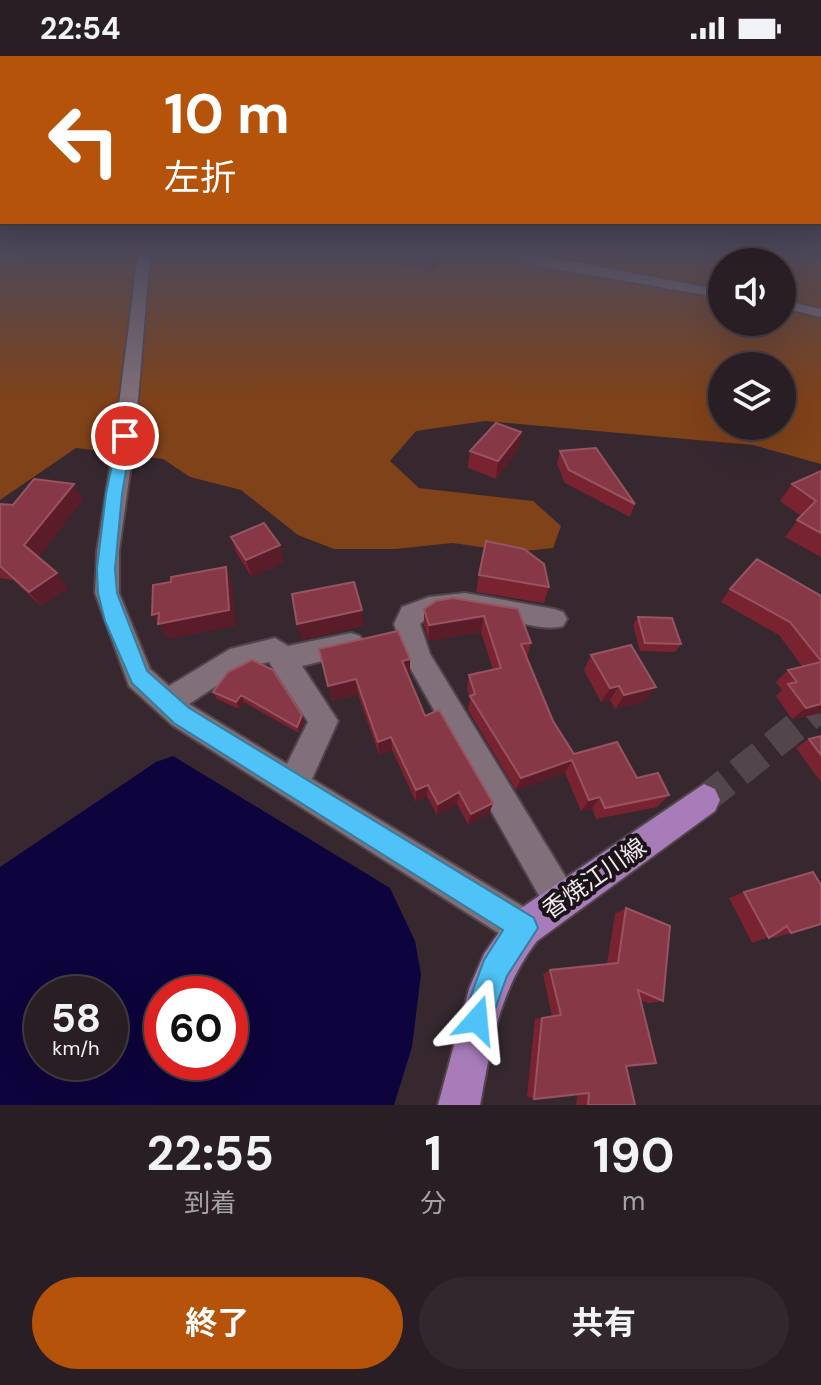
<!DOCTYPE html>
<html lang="ja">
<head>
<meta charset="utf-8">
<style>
	:root { --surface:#291e24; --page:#31272c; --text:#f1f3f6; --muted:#a5a2a6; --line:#453c41; --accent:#b45309 }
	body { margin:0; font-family:"DM Sans","Noto Sans JP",sans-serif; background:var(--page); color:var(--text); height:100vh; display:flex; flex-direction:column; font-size:30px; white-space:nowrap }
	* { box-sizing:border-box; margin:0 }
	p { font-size:26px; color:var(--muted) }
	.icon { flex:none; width:44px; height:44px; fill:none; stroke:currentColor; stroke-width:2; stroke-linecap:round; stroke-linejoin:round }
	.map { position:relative; height:1049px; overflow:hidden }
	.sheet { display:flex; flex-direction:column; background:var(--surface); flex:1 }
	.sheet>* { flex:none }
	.guide { position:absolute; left:0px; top:0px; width:822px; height:168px; box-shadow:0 8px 32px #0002,0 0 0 2px var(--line); background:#b45309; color:#fff; overflow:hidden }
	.tools { position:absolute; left:708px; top:192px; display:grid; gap:16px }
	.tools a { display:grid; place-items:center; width:88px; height:88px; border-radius:50%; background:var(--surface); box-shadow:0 8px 32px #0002,0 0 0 2px var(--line); font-size:40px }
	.speed { position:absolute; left:24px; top:920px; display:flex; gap:16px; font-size:40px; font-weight:700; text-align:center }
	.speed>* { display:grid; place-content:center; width:104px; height:104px; border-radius:50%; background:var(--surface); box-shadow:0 8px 32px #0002,0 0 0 2px var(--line); line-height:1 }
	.speed small { font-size:20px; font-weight:400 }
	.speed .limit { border:12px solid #d22; background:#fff; color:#111 }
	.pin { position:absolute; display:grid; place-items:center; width:68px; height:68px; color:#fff; margin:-34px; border:4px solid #fff; border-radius:50%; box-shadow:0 2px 8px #0007 }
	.me { position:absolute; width:88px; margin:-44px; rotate:18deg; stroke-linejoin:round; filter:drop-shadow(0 0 6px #0008) }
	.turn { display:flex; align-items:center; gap:28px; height:168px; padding:0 32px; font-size:36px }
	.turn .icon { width:104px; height:104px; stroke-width:2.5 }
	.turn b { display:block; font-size:56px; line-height:68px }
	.eta { display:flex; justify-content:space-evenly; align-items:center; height:136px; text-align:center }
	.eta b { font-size:48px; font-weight:700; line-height:56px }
	.cta { display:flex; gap:16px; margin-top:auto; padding:16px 32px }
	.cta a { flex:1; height:92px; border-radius:48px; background:var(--accent); color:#fff; font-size:32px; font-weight:700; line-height:92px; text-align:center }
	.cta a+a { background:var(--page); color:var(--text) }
	.status { display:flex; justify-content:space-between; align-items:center; height:56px; padding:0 40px; background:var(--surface); direction:ltr }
	.status svg { height:22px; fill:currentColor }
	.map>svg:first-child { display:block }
	.forest { fill:#7f4219; fill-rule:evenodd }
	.water { fill:#0e043d; fill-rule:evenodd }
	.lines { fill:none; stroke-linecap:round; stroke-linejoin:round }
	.major-tunnel { stroke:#53454c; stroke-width:29; stroke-dasharray:29 15; stroke-linecap:butt }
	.minor-casing { stroke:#51454b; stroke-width:4 }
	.major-casing { stroke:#51454b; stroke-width:4 }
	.minor { fill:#817079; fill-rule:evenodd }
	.major { fill:#a77cb9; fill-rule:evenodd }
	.wall { fill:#792331 }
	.shaded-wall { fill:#591c28 }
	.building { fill:#863846; stroke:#975460; stroke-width:2 }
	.route { fill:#4fc3f7; stroke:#337fa1; stroke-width:2 }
	.labels { text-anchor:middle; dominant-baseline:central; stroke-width:8; stroke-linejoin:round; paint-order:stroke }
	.near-street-label { font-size:24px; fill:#f3e9ee; stroke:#1a1317 }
</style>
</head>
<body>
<div class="status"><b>22:54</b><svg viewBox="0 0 49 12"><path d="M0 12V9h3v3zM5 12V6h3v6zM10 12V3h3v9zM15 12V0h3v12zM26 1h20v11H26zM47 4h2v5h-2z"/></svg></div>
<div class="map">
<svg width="821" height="1049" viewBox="0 0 821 1049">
	<rect width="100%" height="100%" fill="#372830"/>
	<!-- forest -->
	<path class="forest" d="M0,198H804L821,202V408L753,389L485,365L416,375L390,405L419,432L533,445L561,470L553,492L515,496L453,487L395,493H334L298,479L241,434L190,421L163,403L76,392L0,444ZM722,206H782V266H722ZM722,310H782V370H722Z"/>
	<!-- water -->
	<path class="water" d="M173,700L390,832L415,885L421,918L412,991L394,1049H0V811L156,706ZM42,938H110V1006H42ZM162,938H230V1006H162Z"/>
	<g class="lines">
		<!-- major-tunnel -->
		<path class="major-tunnel" d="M704,744L821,651"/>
		<!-- minor casing -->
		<g class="minor-casing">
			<path id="minor" d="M138,198H150L135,380L119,495V537L150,613L169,630L230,593L275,582L288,590L351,577L360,580L364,588L360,596L302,610L338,665L312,723L537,859L542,872L537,885L524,890L511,885L172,669L129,630L95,537L97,495L115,380ZM269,606L308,666L287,708L189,648L245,611Z
				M513,198H531L722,234V242L540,210Z
				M782,244L821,253V261L782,252Z
				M465,537L554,553L563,556L567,563L563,570C530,581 453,533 420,568L430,598L573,833L578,845L573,857L561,862L549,857L409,610L394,568L402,551L429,541Z"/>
		</g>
		<!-- major casing -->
		<g class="major-casing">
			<path id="major" d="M704,728L715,733L720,744L715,755L537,885C499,934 491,989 480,1049H438L469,933L484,898L511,859Z"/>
		</g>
		<!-- minor -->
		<use href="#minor" class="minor"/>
		<!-- major -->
		<use href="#major" class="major"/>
	</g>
	<!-- wall -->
	<path class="wall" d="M392,198H447L432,215L392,207Z
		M521,376L518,394L496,423L468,412L470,395Z
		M560,395L635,448L630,461L565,427L557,408Z
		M821,415V501L785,481L801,460L780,445L792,428Z
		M83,443L38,502L68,532L41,550L13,524L0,522V448L13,449Z
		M231,481L284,506L252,521L237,498Z
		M479,519L549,531L544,547L476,536Z
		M730,533L821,540V657L792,663L776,640L782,634L776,626L788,614L802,610L779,579L721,546Z
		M453,542L531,587L527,601L553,665L574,698L637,722L669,739L657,751L596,763L592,752L581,755L565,717L516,734L468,654L470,643L467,633L469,619L493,614L481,576L429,585L424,569V553Z
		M638,561L681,588L675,596L640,595L633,569Z
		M319,593L410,603V618H408L425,660L493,747L489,758L468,768L457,748L437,759L427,740L416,746L392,694L379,699L358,638L332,645Z
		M591,599L646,645L615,653L610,644L601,646L584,614Z
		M228,616L302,659L305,666L299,677L244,646L239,653L217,643L213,636Z
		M821,680V726L796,692L809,683Z
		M744,836L821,868L773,882L772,880L752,887L729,842Z
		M626,852L663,945L649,947L640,944L626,1010L635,1049H576L578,1038L534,1043L527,1040L535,963L552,960L543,918L550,914L607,908L615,858Z"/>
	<!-- shaded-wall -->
	<path class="shaded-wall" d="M432,198H447L432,215Z
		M521,376L518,394L496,423L498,405Z
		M74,428L83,443L36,505L24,489Z
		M280,489L284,506L252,521L246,504Z
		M226,511L232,528L236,570L168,583L152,559L159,557Z
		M57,517L68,532L41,550L29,536Z
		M362,554L364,570L302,584L297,568Z
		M484,560L481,576L429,585V569Z
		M410,603V618L402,620V605Z
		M356,623L358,638L332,645L328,630Z
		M619,630L610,644L601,646L610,632Z
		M656,631L646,645L615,653L624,639Z
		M241,639L244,646L239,653L236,646Z
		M821,648V657L792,663L806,652Z
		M302,659L305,666L299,677L297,671Z
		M391,681L392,694L379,699L378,686Z
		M572,704L565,717L516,734L521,722Z
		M428,729L427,740L416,746V734Z
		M459,736L457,748L437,759L438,748Z
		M600,741L592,752L581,755L589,744Z
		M493,747L489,758L468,768L471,758Z"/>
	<!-- building -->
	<path class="building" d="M496,367L521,376L498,405L470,395Z
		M596,392L635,448L569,414L560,395Z
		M821,415V477L797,464L816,445L792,428Z
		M34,423L74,428L24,489L57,517L29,536L0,510V448L13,449Z
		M264,467L280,489L246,504L231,481Z
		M486,485L524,493L544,508L549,531L479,519Z
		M757,503L821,540V605L790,566L730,533Z
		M226,511L229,554L158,568L159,557L152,559L153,529L171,526V521Z
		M354,526L362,554L297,568L292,538Z
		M453,542L518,553L531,587L521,588L553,665L574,698L617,686L637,722L658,717L669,739L605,752L600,741L589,744L572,704L521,722L470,640L475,638L469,619L501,612L484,560L429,569L424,553L436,545Z
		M638,561L672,562L681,588L645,587Z
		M398,575L410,603L402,605L425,660L439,654L493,747L471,758L459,736L438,748L428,729L416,734L391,681L378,686L356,623L328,630L319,593Z
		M631,589L656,631L624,639L619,630L610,632L591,599Z
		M252,604L273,614L302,659L297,671L241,639L236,646L213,636L228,616Z
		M821,606V648L806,652L788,628L797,626L788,614Z
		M821,680V699L809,683Z
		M813,816L821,829V868L791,877L787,870L769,882L744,836Z
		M626,852L670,870L663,945L638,934L656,1007L626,1010L635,1049H588L589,1037L534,1043L542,962L561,959L550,914L618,907Z"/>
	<!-- sky -->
	<linearGradient id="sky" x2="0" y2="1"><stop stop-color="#1e161a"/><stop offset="0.57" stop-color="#4d4859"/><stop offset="1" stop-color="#4d4859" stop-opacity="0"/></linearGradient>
	<rect width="821" height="345" fill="url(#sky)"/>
	<!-- route -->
	<path class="route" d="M125,375L132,380L122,438L115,513L117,537L147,615L189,652L534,862L538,872L507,920L487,975L477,979L467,975L462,964L484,904L503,874L174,667L132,627L105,565L98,537L97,513L106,438L118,380Z"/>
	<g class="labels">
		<!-- near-street labels -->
		<g class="near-street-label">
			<text transform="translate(594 822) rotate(-35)">香焼江川線</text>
		</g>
	</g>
</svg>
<div class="tools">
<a><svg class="icon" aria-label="sound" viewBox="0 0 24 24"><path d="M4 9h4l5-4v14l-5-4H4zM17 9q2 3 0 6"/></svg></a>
<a><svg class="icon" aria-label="layers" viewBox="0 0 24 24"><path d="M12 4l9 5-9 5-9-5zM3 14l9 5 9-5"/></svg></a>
</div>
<div class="speed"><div>58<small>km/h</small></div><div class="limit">60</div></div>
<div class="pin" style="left:125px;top:380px;background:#d93025"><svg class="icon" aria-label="arrive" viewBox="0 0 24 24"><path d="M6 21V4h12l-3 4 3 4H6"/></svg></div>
<svg class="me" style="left:477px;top:964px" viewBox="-20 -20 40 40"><path d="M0-17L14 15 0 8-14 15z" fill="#4fc3f7" stroke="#fff" stroke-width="4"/></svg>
<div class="guide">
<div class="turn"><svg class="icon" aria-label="left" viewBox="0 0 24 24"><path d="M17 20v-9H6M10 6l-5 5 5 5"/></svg><div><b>10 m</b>左折</div></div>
</div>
</div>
<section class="sheet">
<div class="eta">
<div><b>22:55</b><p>到着</p></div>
<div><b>1</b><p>分</p></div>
<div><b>190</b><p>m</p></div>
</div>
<div class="cta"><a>終了</a><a>共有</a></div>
</section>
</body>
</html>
